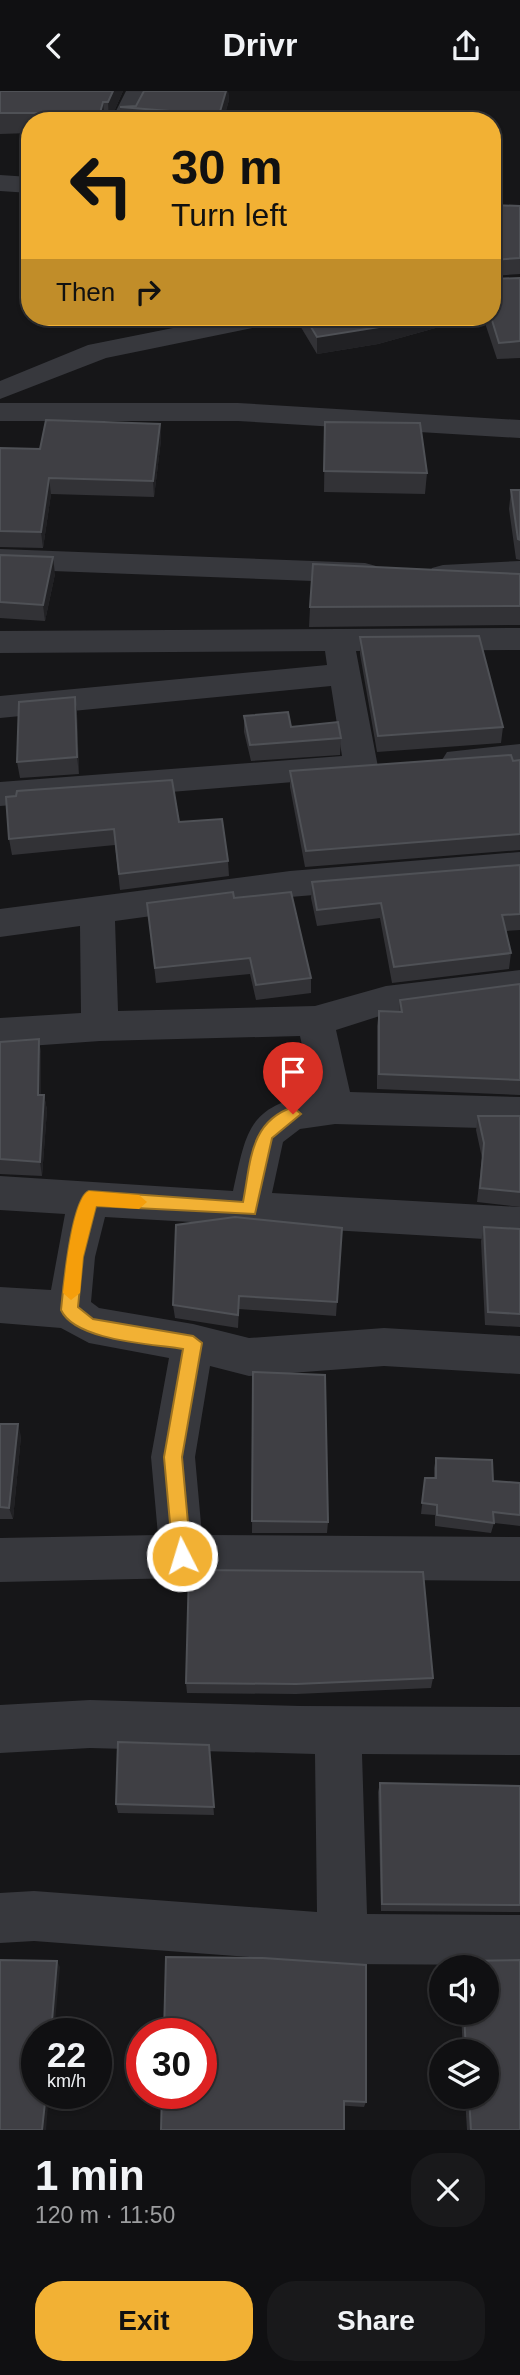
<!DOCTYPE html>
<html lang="en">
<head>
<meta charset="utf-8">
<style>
	:root { --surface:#101012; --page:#19191b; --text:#f1f3f6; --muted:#9c9d9f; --line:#303032; --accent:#f2b134 }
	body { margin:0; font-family:Helvetica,sans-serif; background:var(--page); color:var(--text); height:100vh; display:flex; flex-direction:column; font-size:26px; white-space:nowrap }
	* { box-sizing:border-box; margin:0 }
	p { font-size:23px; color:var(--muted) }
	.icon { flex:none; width:38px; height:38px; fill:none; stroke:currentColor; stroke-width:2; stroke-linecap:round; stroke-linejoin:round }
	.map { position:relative; height:2039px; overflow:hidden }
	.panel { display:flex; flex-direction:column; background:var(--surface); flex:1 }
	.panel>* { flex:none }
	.top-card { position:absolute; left:21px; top:21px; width:480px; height:214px; border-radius:28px; box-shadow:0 2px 5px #0004,0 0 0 2px var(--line); background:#f2b134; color:#111; overflow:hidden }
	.tools { position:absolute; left:429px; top:1864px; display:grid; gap:14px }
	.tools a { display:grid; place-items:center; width:70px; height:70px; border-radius:50%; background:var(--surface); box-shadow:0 2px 5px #0004,0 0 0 2px var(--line); font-size:35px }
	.speed { position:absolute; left:21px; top:1927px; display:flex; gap:14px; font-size:35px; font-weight:700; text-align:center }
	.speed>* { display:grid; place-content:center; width:91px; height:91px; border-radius:50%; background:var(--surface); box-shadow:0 2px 5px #0004,0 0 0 2px var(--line); line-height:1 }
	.speed small { font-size:18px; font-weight:400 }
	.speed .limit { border:10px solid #d22; background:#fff; color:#111 }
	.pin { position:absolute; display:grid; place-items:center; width:60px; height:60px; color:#fff; margin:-72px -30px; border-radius:50% 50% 50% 0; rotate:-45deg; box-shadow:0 0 7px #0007 }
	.pin .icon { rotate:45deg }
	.me { position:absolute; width:77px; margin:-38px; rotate:355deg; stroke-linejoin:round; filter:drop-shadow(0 0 5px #0008) }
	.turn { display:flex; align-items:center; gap:24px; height:147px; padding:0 35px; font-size:32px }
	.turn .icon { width:91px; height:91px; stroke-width:2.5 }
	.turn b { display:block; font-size:49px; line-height:60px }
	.then { display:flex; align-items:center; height:66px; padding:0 35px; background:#0003; gap:14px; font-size:26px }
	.round { display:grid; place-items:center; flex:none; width:74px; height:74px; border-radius:28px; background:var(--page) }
	.head { display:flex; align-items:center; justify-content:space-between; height:119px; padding:0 35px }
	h1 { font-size:42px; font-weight:700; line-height:52px }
	.primary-button { display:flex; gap:14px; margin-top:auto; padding:14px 35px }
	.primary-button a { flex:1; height:80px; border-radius:28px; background:var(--accent); color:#111; font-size:28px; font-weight:700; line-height:80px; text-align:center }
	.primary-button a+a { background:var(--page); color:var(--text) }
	header { display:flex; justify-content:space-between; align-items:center; height:91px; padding:0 35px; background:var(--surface); font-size:32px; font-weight:700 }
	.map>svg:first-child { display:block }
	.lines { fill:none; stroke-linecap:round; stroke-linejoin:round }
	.minor { fill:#37383d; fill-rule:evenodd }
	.wall { fill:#323236 }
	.shaded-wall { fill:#212124 }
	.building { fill:#3f3f44; stroke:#4f5156; stroke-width:2 }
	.route { fill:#f2b134; stroke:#9d7322; stroke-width:2 }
	.slow { fill:#f59e0b }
</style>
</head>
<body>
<header><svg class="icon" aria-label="back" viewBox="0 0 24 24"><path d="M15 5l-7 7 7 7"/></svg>Drivr<svg class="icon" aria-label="share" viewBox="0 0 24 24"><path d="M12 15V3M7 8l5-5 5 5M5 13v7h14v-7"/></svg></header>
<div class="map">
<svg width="520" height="2039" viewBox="0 0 520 2039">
	<rect width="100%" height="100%" fill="#161618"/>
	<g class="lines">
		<!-- minor -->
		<path class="minor" d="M126,0H150L135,30H111Z
			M0,84L30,86V102L0,100Z
			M228,226H280L277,232L267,234L106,267L0,308V290L88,254Z
			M0,312H238L520,329V347L238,330H0Z
			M0,458L365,472L376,475L380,482L376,489L365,492L0,478Z
			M520,470V490L443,494L432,491L428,484L432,477L443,474Z
			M520,537V559L356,560L378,676L373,684L361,688L354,686L0,715V691L342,665L331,595L0,627V605L327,574L325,560L0,562V540Z
			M520,653V677L459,681L447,677L442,669L447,661Z
			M520,761V787L290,806L115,830L118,920L315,915L386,895L520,879V907L386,923L336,939L350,1001L520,1006V1038L335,1033L300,1038L283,1051L272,1102L520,1116V1150L105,1126L95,1166L91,1211L99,1217L193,1233L249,1247L384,1237L520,1245V1283L384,1275L249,1285L210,1275L195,1366L202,1444L520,1446V1490L182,1487L0,1491V1447L158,1444L151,1366L169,1267L89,1252L61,1237L0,1232V1196L51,1199L65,1123L0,1119V1085L233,1100C246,1043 247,1014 313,1004L300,945L100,950L0,957V927L81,922L80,835L0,846V818L290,780Z
			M90,1609L300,1615L520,1616V1664L362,1663L367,1823L520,1824V1874L343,1873L34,1850L0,1852V1802L34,1800L317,1821L315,1663L90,1657L0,1662V1614Z"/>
	</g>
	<!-- wall -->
	<path class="wall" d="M0,0H123L110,30H30V42L0,43Z
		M144,0H228L229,9L223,30H120V16L136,15Z
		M492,114L520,115V183L492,185V188L520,187V267L497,268L483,226H492Z
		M296,226H475L378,253L317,263L296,228Z
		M325,331L427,382L425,403L324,401Z
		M160,333L161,349L154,406L51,403L43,457L0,456V357L40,358Z
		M511,399H520V469L516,468L509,418Z
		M0,464L55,483L45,530L0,527Z
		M520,483V534L309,536L310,516Z
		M360,546L503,636L501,652L377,661L360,563Z
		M75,606L77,622L79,683L20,687L17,671Z
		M244,625L341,647L340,664L251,670L244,641Z
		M520,669V759L305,776L290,696V680Z
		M179,731L228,770L229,785L120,799L115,754L12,764L9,748Z
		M520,774V839L506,840L511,862L509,878L392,892L380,827L317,835L311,807L312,791Z
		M234,807L311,887V902L256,909L250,883L156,892L147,812Z
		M520,893V1004L377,998V935L379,920L399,921L400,909Z
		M39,948L41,963V1004H44L47,1019L42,1085L0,1083V951Z
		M478,1025H520V1116L477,1111L482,1067L476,1039Z
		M484,1136L520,1138V1236L485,1234L481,1150Z
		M342,1137L336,1225L239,1218L238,1237L175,1227L173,1214Z
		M253,1281L328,1431L327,1442H252Z
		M0,1333L21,1345L13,1428H0Z
		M436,1367L493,1390L520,1392V1435L494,1432L491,1442L435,1435V1424L421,1423L425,1387H434V1377Z
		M433,1587L431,1597L296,1603L187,1602L186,1592Z
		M209,1654L214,1724L118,1722L116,1713Z
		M380,1692L520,1695V1821L381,1820L378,1701Z
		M461,1922H486L520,2039H467L465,2006H486V1960H463Z
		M162,2002L366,2011L364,2016Z"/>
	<!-- shaded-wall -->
	<path class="shaded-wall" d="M113,0H123L110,30H109L108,11Z
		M226,0H228L229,9L223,30H220L219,24Z
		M103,11L105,30H101L100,22Z
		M417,226H475L378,253L317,263V246Z
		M160,333L161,349L154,406L153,390Z
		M49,387L51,403L43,457L41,441Z
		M53,466L55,483L45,530L43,514Z
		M75,606L77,622L79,683L77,666Z
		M39,948L41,963V1019L38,1004Z
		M44,1004L47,1019L42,1085L40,1071Z
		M18,1333L21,1345L13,1428L9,1417Z
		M57,1870L60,1876L54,1942H51Z
		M46,2002H49L46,2039H42Z"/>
	<!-- building -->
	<path class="building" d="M0,0H113L108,11H103L100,22H0Z
		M144,0H226L219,24L120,16L136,15Z
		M492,114L520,115V167L492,169V188L520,187V250L499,252L491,226H492Z
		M305,226H417L379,236L317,246Z
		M46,329L160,333L153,390L49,387L41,441L0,440V357L40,358Z
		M325,331L420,332L427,382L324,380Z
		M511,399H520V449L518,448Z
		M0,464L53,466L43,514L0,511Z
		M313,473L520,483V515L310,516Z
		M479,545L503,636L378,645L360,546Z
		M75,606L77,666L17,671L19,611Z
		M288,621L291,636L338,631L341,647L250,654L244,625Z
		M511,664L513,670L520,669V743L306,760L290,680Z
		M172,689L179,731L222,728L228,770L119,783L114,738L9,748L6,706L16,705L17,700Z
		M520,774V823L502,824L511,862L394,876L381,812L317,819L312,791Z
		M233,801L234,807L291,801L311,887L256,894L250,867L155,877L147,812Z
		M520,893V989L379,983V920L402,921L400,909Z
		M39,948L38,1004H44L40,1071L0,1068V951Z
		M478,1025H520V1101L480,1097L484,1052Z
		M235,1126L342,1137L337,1211L239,1205L238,1224L173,1214L176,1134Z
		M484,1136L520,1138V1223L488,1221Z
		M253,1281L325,1284L328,1431L252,1430Z
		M0,1333H18L9,1417L0,1416Z
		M436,1367L492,1369L493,1390L520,1392V1424L493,1421L494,1432L437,1424V1414L422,1412L425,1387H436Z
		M189,1479L423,1481L433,1587L296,1593L186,1592Z
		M118,1651L209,1654L214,1716L116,1713Z
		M380,1692L520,1695V1814L382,1813Z
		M166,1866L263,1867L366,1874V2011L344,2010V2039H161L162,2002H201V1942H164Z
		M0,1869L57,1870L51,1942H37V2002H46L42,2039H0Z
		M520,1869V2039H471L469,2006H486V1960H466L464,1922H486V1876H461V1870Z"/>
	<!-- route -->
	<path class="route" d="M293,1016L301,1023L272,1047L255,1123L96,1115L83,1166L78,1216L93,1228L193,1245L202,1252L182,1366L191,1465L188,1472L182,1474L175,1472L173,1465L164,1366L183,1258C153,1253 75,1250 61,1219C63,1199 71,1107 89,1100L243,1111C251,1071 249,1031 293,1016Z"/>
	<!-- slow -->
	<path class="slow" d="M89,1100L139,1104L147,1111L139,1118L96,1115L83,1166L80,1202L71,1209L63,1202C65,1183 73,1106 89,1100Z"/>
</svg>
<div class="tools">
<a><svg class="icon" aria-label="sound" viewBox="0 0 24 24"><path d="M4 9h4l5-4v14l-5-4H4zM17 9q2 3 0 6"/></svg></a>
<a><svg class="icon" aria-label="layers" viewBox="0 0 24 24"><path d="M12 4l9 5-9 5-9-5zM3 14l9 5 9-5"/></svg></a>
</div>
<div class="speed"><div>22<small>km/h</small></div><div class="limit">30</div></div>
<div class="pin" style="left:293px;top:1023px;background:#d93025"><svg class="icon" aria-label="arrive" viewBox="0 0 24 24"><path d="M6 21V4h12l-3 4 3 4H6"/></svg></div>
<svg class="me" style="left:182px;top:1465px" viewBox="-20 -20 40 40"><circle r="17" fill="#f2b134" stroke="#fff" stroke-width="3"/><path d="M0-11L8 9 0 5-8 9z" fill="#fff"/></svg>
<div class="top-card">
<div class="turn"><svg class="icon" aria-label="left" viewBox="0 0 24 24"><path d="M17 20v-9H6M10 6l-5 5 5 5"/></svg><div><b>30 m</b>Turn left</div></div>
<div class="then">Then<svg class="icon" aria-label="right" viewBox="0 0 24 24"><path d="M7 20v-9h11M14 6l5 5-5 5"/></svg></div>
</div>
</div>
<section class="panel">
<div class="head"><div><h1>1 min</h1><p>120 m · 11:50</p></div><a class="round"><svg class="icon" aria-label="close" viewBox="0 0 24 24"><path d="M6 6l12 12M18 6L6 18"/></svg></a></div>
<div class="primary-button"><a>Exit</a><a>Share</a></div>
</section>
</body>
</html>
